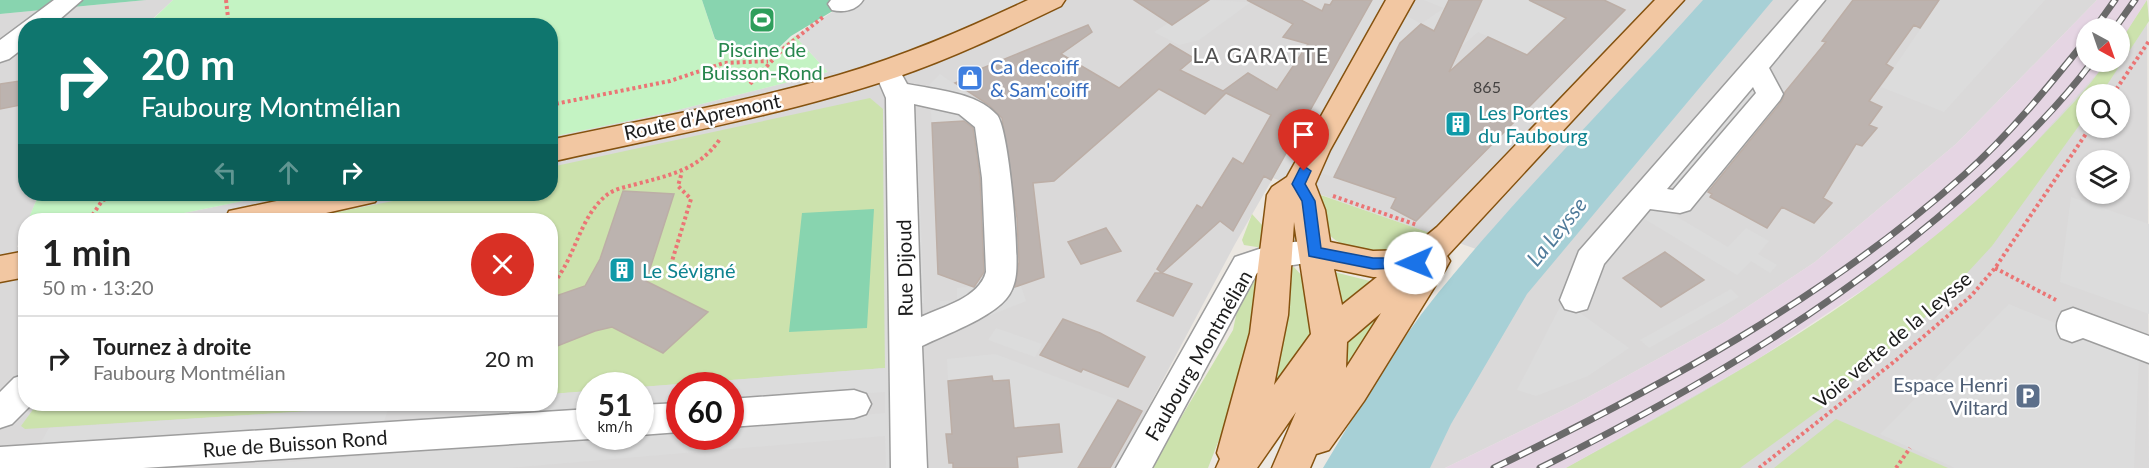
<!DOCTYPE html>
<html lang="fr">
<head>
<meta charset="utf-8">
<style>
	:root { --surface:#fff; --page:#f6f6f6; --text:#222; --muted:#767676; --line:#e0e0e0 }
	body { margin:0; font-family:Lato,sans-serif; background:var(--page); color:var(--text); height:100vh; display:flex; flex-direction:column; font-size:22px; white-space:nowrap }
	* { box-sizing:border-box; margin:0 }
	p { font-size:20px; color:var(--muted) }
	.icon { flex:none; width:33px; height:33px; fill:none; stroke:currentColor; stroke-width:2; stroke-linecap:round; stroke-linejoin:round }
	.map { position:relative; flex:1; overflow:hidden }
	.panel { position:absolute; left:18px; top:213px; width:540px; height:198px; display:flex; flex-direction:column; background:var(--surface); border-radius:24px; box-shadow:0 2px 4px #0004 }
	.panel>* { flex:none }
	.hud { position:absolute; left:18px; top:18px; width:540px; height:183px; border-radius:24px; box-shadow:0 2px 4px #0004; background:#0f766e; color:#fff; overflow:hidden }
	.needle { width:39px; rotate:140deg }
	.fabs { position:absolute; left:2076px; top:18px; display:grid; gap:12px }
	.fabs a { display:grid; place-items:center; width:54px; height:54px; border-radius:50%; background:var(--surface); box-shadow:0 2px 4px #0004; font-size:30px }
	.speed { position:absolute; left:576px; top:372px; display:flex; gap:12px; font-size:30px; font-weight:700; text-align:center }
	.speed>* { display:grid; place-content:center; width:78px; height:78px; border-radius:50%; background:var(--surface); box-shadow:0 2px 4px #0004; line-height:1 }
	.speed small { font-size:15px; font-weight:400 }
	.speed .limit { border:9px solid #d22; background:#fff; color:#111 }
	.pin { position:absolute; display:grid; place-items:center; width:51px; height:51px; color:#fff; margin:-62px -26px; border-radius:50% 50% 50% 0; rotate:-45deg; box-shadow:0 0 6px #0007 }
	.pin .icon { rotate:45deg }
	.me { position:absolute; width:66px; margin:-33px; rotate:269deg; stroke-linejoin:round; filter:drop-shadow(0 0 4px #0008) }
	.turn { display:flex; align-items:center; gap:21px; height:126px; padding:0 24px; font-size:27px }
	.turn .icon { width:78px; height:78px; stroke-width:2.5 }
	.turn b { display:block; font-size:42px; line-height:51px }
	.lanes { display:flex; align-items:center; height:57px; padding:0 24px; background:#0003; justify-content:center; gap:30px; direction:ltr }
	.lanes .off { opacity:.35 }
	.round { display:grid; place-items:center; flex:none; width:63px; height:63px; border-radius:32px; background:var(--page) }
	.overview { display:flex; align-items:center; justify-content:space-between; height:102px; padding:0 24px }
	h1 { font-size:36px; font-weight:700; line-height:45px }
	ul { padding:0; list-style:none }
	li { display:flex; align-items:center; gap:18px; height:84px; padding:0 24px; border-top:2px solid var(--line) }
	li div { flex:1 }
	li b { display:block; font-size:22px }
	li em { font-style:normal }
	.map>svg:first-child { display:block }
	.residential { fill:#dad9d9; fill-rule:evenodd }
	.industrial { fill:#e5d5e3 }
	.grass { fill:#cce2ad }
	.park { fill:#c4f3c3 }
	.pitch { fill:#88d4af }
	.parking { fill:#dcdcdc }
	.water { fill:#a7d0d6 }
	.building { fill:#bcb3af; stroke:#bcaea6; stroke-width:1.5 }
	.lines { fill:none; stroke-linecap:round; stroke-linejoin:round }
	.minor-casing { stroke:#9d9d9d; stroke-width:3 }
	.major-casing { stroke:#85520f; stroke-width:3 }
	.path { stroke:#eb7575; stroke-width:4; stroke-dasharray:3 3; stroke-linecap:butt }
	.minor { fill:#fff; fill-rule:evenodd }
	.major { fill:#f2c7a2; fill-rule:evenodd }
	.rail-casing { stroke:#6a6a6a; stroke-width:7 }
	.rail { stroke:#fff; stroke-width:4.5; stroke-dasharray:14; stroke-linecap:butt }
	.route { fill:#1a73e8; stroke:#114b97; stroke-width:1.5 }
	.labels { text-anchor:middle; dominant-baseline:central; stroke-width:5; stroke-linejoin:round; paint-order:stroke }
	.number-label { font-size:16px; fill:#444241 }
	.leisure-label { font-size:20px; fill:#27864d; stroke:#fff }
	.shop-label { font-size:20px; fill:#366cbe; stroke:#fff; text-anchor:start }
	.culture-label { font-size:20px; fill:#0d838f; stroke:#fff; text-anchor:start }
	.street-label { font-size:20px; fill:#1c1c1c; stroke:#fff }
	.service-label { font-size:20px; fill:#4e5e75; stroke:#fff; text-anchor:end }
	.neighbourhood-label { font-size:21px; letter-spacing:1.5px; fill:#4f4f4f; stroke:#fff }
	.water-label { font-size:21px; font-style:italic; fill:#507b9a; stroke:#fff }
</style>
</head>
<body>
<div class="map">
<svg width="2149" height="468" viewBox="0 0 2149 468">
	<rect width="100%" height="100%" fill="#ece8e2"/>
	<!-- residential -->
	<path class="residential" d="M146,0H173L146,25L26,26V194H39L17,247L25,246L26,404H550V220H149L279,194H550L551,137L666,113L828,72L887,70L1051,0H2097L1956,144L1815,262L1723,323L1572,406L1445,468H1414L1661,46L1476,249L1273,178L1235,244L1116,468H0V14ZM590,386H640V436H590ZM680,386H730V436H680Z
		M2147,0L2149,468H1566L1755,361L1838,309L1955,221L2106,62H2120V42ZM2086,94H2120V128H2086ZM2086,160H2120V194H2086Z"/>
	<!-- industrial -->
	<path class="industrial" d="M2097,0H2147L2120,42V28H2086V62H2106L2102,68L2009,172L1955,221L1893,270L1755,361L1566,468H1445L1572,406L1723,323L1815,262L1956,144Z"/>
	<!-- grass -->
	<path class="grass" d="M2147,0L2149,21L2101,94H2086V116L1992,246L1931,312L1822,408L1740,468H1566C1735,376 1909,280 2041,137C2064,113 2088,89 2106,62H2120V42Z
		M870,98L883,109L885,368L641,387L590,386L589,391L551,394L550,220H298L428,194H550L551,167Z
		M1315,193L1433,234C1425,240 1417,251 1408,255C1395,260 1385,256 1372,253C1331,244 1320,235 1315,193Z
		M1252,214L1262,225L1263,248L1244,245L1242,240Z
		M1294,267L1303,277L1319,330L1263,410L1289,268Z
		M1330,271L1374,282L1341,308Z
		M1257,277L1252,331L1234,401L1208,468H1151L1233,330L1239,301L1252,279Z
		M1395,297L1345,372L1341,337Z
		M37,404H421L25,429L21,426Z
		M1836,419L1948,468H1774Z"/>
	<!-- park -->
	<path class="park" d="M173,0H702L715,40L768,58L795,36L828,72L666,113L551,137L550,26H146Z
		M39,194H279L149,220H28Z"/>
	<!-- pitch -->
	<path class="pitch" d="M0,0H146L0,14Z
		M702,0H851L791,36L768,58L740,51L715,39Z
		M874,209L867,328L789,332L802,213Z"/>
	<!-- parking -->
	<path class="parking" d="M851,0H1051L887,70L828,72L795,36Z
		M1205,0L1251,2L1199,40L1179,45L1154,32Z
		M1371,0H1385L1286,182L1273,177Z
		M1424,0H1449L1445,8L1474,17L1482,0H1529L1566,18L1523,58L1509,46L1478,32L1462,46L1420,24L1400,43L1378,93L1333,177L1321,173L1404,14L1421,24L1444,8Z
		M1940,0H2045L1944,112L1881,87Z
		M940,74L1003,119L1020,283L1026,301L941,335L940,301L957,300V288L983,285L971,121L932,123L928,86Z
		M1758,78L1784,90L1699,199L1672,185Z
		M894,108L899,468H886L885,436L507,468H217L598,437L640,436L641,433L679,430L680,436H730L731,426L885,413V392L731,402L730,386H680L679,406L641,409L640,387L885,368L883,109Z
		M917,120L924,303L912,305L906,122Z
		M2071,197L2149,224V314L2060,282Z
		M1652,202L1728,247L1746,228L1769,241L1758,254L1777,265L1770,273L1751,261L1737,275L1638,215Z
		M1731,289L1739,297L1649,348L1640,340Z
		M1563,301L1629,348L1588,376L1536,396L1517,390Z
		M2009,304L2139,357L2134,468H1955L1880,434Z
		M996,328L1042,344L1035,357L988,340Z
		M995,354L1118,400L1078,468H1018L1016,452L1024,456L1062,452L1059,424L1022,427L1015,433L1009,381H993L992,376L948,381L947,359Z
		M589,391V412L475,420L479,404H550L551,394Z
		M389,406L383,425L36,451L49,428Z"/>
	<!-- water -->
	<path class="water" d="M1703,0H1773L1527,294L1451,424L1430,468H1323C1359,408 1394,347 1438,293C1521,191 1615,98 1703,0Z"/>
	<!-- building -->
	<path class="building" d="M1134,0H1209L1172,25Z
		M1247,0H1301L1322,11L1325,4L1330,5L1333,0H1372L1271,180L1264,176L1233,231L1220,221L1162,273L1192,284L1173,316L1137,301L1155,273H1162L1157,269L1197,205L1202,208L1233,158L1243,164L1271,115L1226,93L1205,114L1159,89L1054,181L1033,183L1044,277L1015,287L1019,262L1017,218L1002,118L989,105L955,83L960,81L958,78L1088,25L1092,32L1061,54L1119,88L1170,44L1194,58L1180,70L1223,91L1248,73L1277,90L1308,44L1283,37L1293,24Z
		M1449,0H1482L1449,72L1488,37L1527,55L1566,18L1529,0H1604L1625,10L1416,221L1391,208L1396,198L1334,177L1400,43L1421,24L1434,31Z
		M1853,0H1939L1920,28L1914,25L1886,64L1893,68L1869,101L1882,107L1869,125L1877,128L1862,146L1856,144L1823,198L1832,203L1814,223L1782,207L1767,228L1710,197L1712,194L1708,192L1782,101L1785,92L1826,42L1822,41Z
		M26,80V104L0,109V84Z
		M964,121L973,128L980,178L984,272L974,287L938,274L932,123Z
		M623,191L674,194L646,281L708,312L663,353L612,327L595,331L550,349V298L585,286L600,259Z
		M1106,228L1121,251L1081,264L1068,242Z
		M1665,252L1704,280L1661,307L1623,278Z
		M1063,319L1100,333L1145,357L1128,387L1083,369L1081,372L1040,355Z
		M992,376L993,381L1009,380L1014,428L1059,424L1062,452L1017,457L1018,468H953V463H949L946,434H952L948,381Z
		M1118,400L1142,411L1110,468H1078Z"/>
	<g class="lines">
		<!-- minor casing -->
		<g class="minor-casing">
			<path id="minor" d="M54,0H82L52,26H26V46L9,59L0,62V40Z
				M831,0H863C857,10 844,13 832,10L828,4Z
				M1799,0H1825L1769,68L1783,94L1780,100L1690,210L1680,213L1650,209L1604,264L1587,309L1576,312L1565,309L1560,300L1579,251ZM1753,87L1756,93L1673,190L1667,189Z
				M887,61L896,64L907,84C936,90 976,92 997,115C1009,129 1019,252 1016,274C1015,283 1012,292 1006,299C989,319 946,334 922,346L927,468H891L886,98L874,70L878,64ZM914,104L959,114L975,127L982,178L986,272C979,298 944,306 921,317Z
				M1314,240L1325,244L1329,252L1325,260L1274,268L1257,273L1152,468H1116L1235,257L1274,244Z
				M2073,308L2149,336V363L2083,338L2072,342L2061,338C2055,328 2056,322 2062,312Z
				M26,374V404H32L12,424L0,428V392L14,378Z
				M854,390L866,394L871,404L866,414L854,418L730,427V399Z
				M680,403V432L640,435V405Z
				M590,409V436H596L590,439L143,468H0V447Z"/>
		</g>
		<!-- major casing -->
		<g class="major-casing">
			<path id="major" d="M1028,0H1065L1061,6C1007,32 953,58 897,77C784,115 666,136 550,162V140C646,119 744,103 839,75C904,56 966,29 1028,0Z
				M1386,0H1414L1330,150L1315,184L1325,210L1330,242L1373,251L1409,250L1437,227L1655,0H1684L1447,256L1450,261L1445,270L1364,401L1329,450L1316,454L1310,468H1272L1296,412L1257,468H1216L1220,459L1217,453L1250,333L1267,195L1272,187L1287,177ZM1294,222L1311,334L1274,385L1288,315ZM1334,269L1373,277H1377L1342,305ZM1381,313L1346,368L1347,342Z
				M310,194H380L375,202L295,220H225L229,211Z
				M26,251V277L0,282V256Z"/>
		</g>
		<!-- path -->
		<path class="path" d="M226,0L229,26
			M750,84L784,48L823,17
			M2113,94L2149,41
			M550,105L670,81L724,63L768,61
			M1333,196L1417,225
			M89,220L102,201L114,194
			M1995,268L2056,300
			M669,271L691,199L678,186L682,172
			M550,287C576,260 578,217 608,194C615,189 625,187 633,185C669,175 698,171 720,139
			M1759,468L1895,361L1971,296L1995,268L2090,128
			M1896,468L1910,448"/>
		<!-- minor -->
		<use href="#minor" class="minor"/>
		<!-- major -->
		<use href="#major" class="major"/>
		<!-- rail casing -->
		<g class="rail-casing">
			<path id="rail" d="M2095,28L2115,0
				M2115,28L2135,0
				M1494,468C1660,387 1825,299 1964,175C2010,134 2048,87 2086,40
				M1540,468C1699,389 1852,298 1983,178C2022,142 2060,105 2092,62"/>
		</g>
		<!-- rail -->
		<use href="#rail" class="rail"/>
	</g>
	<!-- route -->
	<path class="route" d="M1304,166L1311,171L1305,184L1315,201L1321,248L1373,258H1415L1422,263L1420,267L1373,269L1309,256L1302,201L1292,184L1300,168Z"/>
	<!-- icons -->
	<defs>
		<g id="stadium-square" transform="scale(1.35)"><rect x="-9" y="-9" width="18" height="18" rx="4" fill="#2e9e5b" stroke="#fff"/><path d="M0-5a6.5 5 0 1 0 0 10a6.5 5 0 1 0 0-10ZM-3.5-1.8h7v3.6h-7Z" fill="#fff"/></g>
		<g id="shop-square" transform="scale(1.35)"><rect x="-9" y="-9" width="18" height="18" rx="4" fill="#3f7fe0" stroke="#fff"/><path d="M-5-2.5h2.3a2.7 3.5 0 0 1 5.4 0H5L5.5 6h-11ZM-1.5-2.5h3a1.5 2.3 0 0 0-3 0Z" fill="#fff"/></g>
		<g id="building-square" transform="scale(1.35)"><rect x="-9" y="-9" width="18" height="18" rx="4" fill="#0f9aa8" stroke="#fff"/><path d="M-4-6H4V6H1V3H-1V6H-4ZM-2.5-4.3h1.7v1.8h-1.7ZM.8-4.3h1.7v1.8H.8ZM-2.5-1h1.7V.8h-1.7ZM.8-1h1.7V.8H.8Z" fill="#fff"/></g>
		<g id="parking-square" transform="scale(1.35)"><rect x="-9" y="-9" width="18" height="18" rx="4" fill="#5c6f8a" stroke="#fff"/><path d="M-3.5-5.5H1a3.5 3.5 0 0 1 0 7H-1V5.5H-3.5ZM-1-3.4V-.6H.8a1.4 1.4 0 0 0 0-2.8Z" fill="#fff"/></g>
	</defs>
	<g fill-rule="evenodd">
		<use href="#stadium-square" x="762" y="20"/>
		<use href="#shop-square" x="970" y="78"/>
		<use href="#building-square" x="1458" y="124"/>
		<use href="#building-square" x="622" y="270"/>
		<use href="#parking-square" x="2028" y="396"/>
	</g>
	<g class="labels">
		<!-- number labels -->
		<g class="number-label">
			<text x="1487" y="86">865</text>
		</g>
		<!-- leisure labels -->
		<g class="leisure-label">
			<text x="762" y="49">Piscine de<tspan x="762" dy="23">Buisson-Rond</tspan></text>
		</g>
		<!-- shop labels -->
		<g class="shop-label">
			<text x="990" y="66">Ca decoiff<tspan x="990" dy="23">&amp; Sam'coiff</tspan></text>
		</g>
		<!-- culture labels -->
		<g class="culture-label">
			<text x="1478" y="112">Les Portes<tspan x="1478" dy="23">du Faubourg</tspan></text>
			<text x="642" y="270">Le Sévigné</text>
		</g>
		<!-- street labels -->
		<g class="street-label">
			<text transform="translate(702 116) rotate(-12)">Route d'Apremont</text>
			<text transform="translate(904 268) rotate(-91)">Rue Dijoud</text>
			<text transform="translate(1892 339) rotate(-40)">Voie verte de la Leysse</text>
			<text transform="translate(1198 355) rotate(-60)">Faubourg Montmélian</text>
			<text transform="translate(295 443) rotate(-4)">Rue de Buisson Rond</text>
		</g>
		<!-- service labels -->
		<g class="service-label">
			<text x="2008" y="384">Espace Henri<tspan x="2008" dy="23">Viltard</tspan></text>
		</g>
		<!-- neighbourhood labels -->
		<g class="neighbourhood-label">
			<text x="1261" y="54">LA GARATTE</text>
		</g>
		<!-- water labels -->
		<g class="water-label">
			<text transform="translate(1556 231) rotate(-51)">La Leysse</text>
		</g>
	</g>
</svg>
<div class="fabs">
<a><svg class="needle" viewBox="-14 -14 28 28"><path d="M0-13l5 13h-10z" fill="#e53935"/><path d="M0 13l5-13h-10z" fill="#767676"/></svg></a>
<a><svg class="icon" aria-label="search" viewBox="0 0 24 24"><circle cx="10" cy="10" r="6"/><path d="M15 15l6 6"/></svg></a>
<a><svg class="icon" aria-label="layers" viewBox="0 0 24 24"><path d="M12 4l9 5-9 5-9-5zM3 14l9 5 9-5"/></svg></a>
</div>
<div class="speed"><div>51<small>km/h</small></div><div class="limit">60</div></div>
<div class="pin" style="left:1304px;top:171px;background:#d93025"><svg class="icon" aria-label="arrive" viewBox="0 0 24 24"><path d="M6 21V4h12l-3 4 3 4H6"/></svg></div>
<svg class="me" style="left:1415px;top:263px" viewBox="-20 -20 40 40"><circle r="19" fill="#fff"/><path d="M0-13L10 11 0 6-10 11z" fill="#1a73e8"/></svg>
<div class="hud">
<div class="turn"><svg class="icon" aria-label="right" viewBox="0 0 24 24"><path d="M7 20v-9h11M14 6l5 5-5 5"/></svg><div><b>20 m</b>Faubourg Montmélian</div></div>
<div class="lanes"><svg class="icon off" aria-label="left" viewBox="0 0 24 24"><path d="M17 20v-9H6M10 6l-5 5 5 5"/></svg><svg class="icon off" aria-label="ahead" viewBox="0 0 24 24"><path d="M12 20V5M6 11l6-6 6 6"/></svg><svg class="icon" aria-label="right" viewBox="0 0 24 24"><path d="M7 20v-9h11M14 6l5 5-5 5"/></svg></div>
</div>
<section class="panel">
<div class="overview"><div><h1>1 min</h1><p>50 m · 13:20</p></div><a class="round" style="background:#d93025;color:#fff"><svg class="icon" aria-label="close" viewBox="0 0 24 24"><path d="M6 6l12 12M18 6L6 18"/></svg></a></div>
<ul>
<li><svg class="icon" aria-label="right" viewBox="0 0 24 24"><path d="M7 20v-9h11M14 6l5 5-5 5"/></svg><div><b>Tournez à droite</b><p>Faubourg Montmélian</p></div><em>20 m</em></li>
</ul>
</section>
</div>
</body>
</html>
